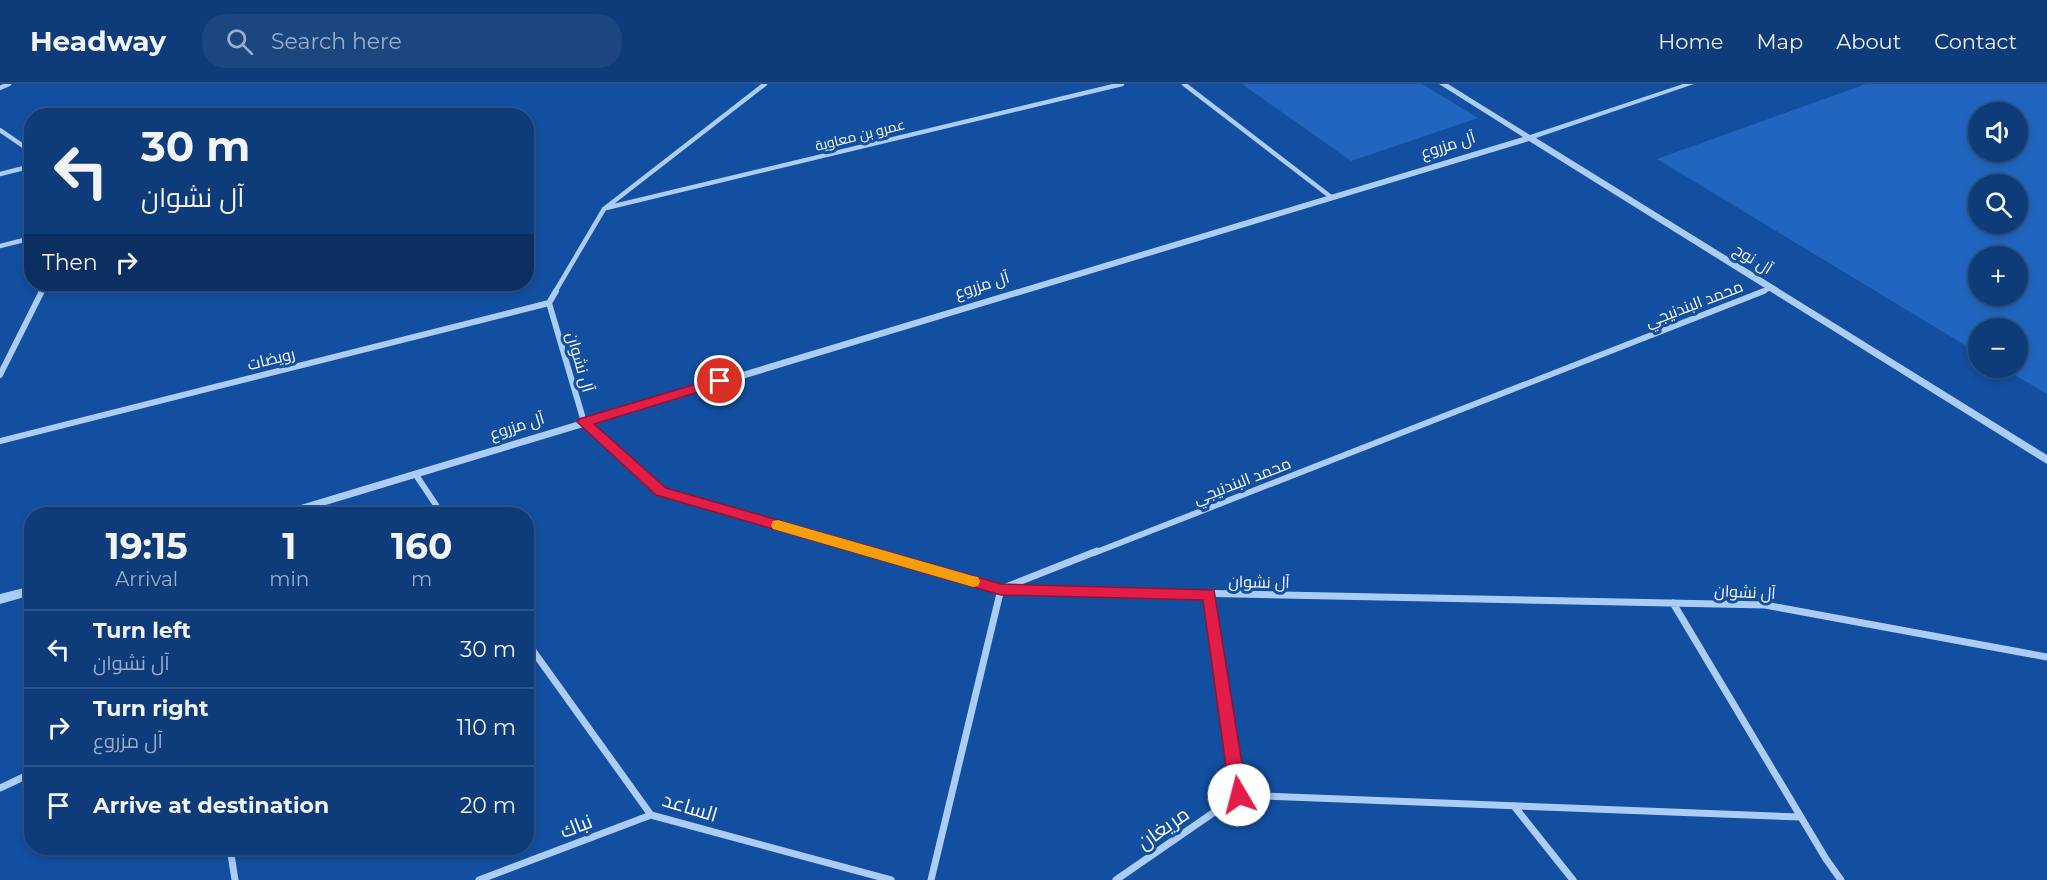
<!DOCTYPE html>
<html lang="en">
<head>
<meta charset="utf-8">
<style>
	:root { --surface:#0e3b79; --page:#1c4680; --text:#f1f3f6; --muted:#9badc6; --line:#2e558a }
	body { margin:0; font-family:Montserrat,Cairo,sans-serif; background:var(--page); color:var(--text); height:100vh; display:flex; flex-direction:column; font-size:22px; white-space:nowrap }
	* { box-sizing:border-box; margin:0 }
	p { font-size:20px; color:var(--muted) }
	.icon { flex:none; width:33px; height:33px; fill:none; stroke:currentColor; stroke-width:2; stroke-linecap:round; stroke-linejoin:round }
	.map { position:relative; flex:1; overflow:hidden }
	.details { position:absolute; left:24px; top:423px; width:510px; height:348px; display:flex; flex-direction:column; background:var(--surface); border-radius:24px; box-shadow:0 3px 9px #0003,0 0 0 2px var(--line) }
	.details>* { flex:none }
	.guide { position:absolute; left:24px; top:24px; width:510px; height:183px; border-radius:24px; box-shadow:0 3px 9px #0003,0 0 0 2px var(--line); background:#0e3b79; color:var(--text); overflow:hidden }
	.controls { position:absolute; left:1968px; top:18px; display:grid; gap:12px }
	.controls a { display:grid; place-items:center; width:60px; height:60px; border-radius:50%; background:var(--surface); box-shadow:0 3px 9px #0003,0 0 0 2px var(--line); font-size:30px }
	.pin { position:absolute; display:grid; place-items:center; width:51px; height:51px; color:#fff; margin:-26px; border:3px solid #fff; border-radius:50%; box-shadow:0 2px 6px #0007 }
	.me { position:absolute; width:66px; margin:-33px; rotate:352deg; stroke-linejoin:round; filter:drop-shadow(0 0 4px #0008) }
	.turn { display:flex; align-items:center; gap:21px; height:126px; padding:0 18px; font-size:27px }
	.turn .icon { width:78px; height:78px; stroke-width:2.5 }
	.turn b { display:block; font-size:42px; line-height:51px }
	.then { display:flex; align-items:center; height:57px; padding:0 18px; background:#0003; gap:12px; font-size:22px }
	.eta { display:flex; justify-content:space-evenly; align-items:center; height:102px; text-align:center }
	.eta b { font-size:36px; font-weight:700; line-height:42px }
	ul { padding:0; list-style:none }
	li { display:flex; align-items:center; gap:18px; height:78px; padding:0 18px; border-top:2px solid var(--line) }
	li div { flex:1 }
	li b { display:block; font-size:22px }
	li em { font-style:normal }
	header { display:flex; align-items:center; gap:36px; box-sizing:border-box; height:84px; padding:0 30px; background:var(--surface); border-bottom:2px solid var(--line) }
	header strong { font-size:28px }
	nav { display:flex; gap:33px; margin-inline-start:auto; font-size:21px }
	.search { width:420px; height:54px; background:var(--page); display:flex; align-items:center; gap:15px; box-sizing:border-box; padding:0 21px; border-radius:24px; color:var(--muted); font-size:22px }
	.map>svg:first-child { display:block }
	.building { fill:#2066c0; fill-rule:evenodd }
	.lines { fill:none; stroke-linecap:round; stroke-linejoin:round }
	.minor-far2 { stroke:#abccf5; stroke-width:4.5 }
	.minor-far1 { stroke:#abccf5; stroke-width:6 }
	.minor { stroke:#abccf5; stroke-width:7 }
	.tertiary { fill:#abccf5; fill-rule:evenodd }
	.route { fill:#e11d48; stroke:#92132f; stroke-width:1.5 }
	.slow { fill:#f59e0b }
	.labels { text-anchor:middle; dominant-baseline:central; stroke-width:6; stroke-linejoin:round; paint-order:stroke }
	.far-street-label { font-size:14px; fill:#fff; stroke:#124fa1 }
	.street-label { font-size:16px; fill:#fff; stroke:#124fa1 }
	.near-street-label { font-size:20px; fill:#fff; stroke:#124fa1 }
</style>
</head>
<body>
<header>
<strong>Headway</strong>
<div class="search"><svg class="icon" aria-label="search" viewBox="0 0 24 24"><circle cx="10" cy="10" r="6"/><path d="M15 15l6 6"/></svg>Search here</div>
<nav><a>Home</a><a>Map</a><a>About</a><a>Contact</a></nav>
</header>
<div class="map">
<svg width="2047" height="796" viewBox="0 0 2047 796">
	<rect width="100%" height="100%" fill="#124fa1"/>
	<!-- building -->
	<path class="building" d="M1242,0H1422L1478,34L1351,77Z
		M1866,0H2047V310L2003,284H2018V244H1978V269L1657,75ZM1978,28H2018V68H1978ZM1978,100H2018V140H1978ZM1978,172H2018V212H1978Z"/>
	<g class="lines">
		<!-- minor-far2 -->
		<path class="minor-far2" d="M1184,0L1331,113
			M0,4L9,0
			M0,46L32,68
			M0,90L32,82
			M606,124L1122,0
			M0,162L32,154
			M41,208L45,200
			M555,208L604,125L765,0
			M1761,208L1771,204"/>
		<!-- minor-far1 -->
		<path class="minor-far1" d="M556,207L549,219L584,338L661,408L874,469
			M0,291L42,207
			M0,357L549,219
			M416,391L442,430
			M1094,469L1764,207"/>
		<!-- minor -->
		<path class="minor" d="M869,467L1001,505L1765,521L2047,573
			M1673,519L1826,775L1841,796
			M526,557L651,731L891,796
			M0,704L32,689
			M1239,711L1800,733
			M1514,722L1573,796
			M230,764L235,796
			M479,796L651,731
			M931,796L1001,505L1097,467
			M1116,796L1239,711L1209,510"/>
		<!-- tertiary -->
		<path class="tertiary" d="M1439,0H1448L1530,51L1683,0H1694L1536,54L2047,371V380L1529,57L296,430H279L280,427L284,426L1523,53Z
			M32,502V511L0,520V510Z"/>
	</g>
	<!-- route -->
	<path class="route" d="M720,293L726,297L724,300L594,340L666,404L1001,500L1214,506L1247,711L1245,717L1239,719L1233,717L1230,711L1203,516L1001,511L656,411L577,338L579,335Z"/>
	<!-- slow -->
	<path class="slow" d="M778,436L973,492L978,493L980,497L978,502L973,503L773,445L771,441L773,437Z"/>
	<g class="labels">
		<!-- far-street labels -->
		<g class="far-street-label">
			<text transform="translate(860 51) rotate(-14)">عمرو بن معاوية</text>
		</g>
		<!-- street labels -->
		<g class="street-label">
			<text transform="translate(1448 61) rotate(-17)">آل مزروع</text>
			<text transform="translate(1753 175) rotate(32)">آل نوح</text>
			<text transform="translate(982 201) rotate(-17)">آل مزروع</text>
			<text transform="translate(1694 220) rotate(-21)">محمد البندنيجي</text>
			<text transform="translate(271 275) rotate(-14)">رويضات</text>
			<text transform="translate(580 278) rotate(74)">آل نشوان</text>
			<text transform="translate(517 342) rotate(-17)">آل مزروع</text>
			<text transform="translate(1242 397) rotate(-21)">محمد البندنيجي</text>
			<text transform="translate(1259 498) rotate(1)">آل نشوان</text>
			<text transform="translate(1745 508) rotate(3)">آل نشوان</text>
		</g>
		<!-- near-street labels -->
		<g class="near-street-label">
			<text transform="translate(690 723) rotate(17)">الساعد</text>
			<text transform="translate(576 742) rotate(-21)">نباك</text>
			<text transform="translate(1163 744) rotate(-35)">مريغان</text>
		</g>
	</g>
</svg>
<div class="controls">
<a><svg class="icon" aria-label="sound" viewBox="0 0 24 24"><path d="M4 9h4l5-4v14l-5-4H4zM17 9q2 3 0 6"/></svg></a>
<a><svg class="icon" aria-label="search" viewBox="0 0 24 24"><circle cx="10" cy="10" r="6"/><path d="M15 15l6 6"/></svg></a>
<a>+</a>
<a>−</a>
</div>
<div class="pin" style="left:720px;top:297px;background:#d93025"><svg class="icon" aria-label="arrive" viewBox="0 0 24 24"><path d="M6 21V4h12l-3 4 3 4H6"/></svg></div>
<svg class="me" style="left:1239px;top:711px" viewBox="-20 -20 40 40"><circle r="19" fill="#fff"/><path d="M0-13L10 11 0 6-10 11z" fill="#e11d48"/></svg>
<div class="guide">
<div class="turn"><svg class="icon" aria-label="left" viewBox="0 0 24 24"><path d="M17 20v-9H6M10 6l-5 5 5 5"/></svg><div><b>30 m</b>آل نشوان</div></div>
<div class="then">Then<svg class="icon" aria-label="right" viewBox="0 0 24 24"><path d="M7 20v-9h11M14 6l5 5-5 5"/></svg></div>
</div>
<section class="details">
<div class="eta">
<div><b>19:15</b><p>Arrival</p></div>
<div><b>1</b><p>min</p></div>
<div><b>160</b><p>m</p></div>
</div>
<ul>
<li><svg class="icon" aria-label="left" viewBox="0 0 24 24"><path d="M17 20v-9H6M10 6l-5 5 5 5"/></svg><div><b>Turn left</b><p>آل نشوان</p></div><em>30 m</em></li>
<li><svg class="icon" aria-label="right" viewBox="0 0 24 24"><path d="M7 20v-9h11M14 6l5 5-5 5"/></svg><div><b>Turn right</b><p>آل مزروع</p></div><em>110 m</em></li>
<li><svg class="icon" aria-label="arrive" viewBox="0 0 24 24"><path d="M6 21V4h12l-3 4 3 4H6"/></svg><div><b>Arrive at destination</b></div><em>20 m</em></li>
</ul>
</section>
</div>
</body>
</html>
